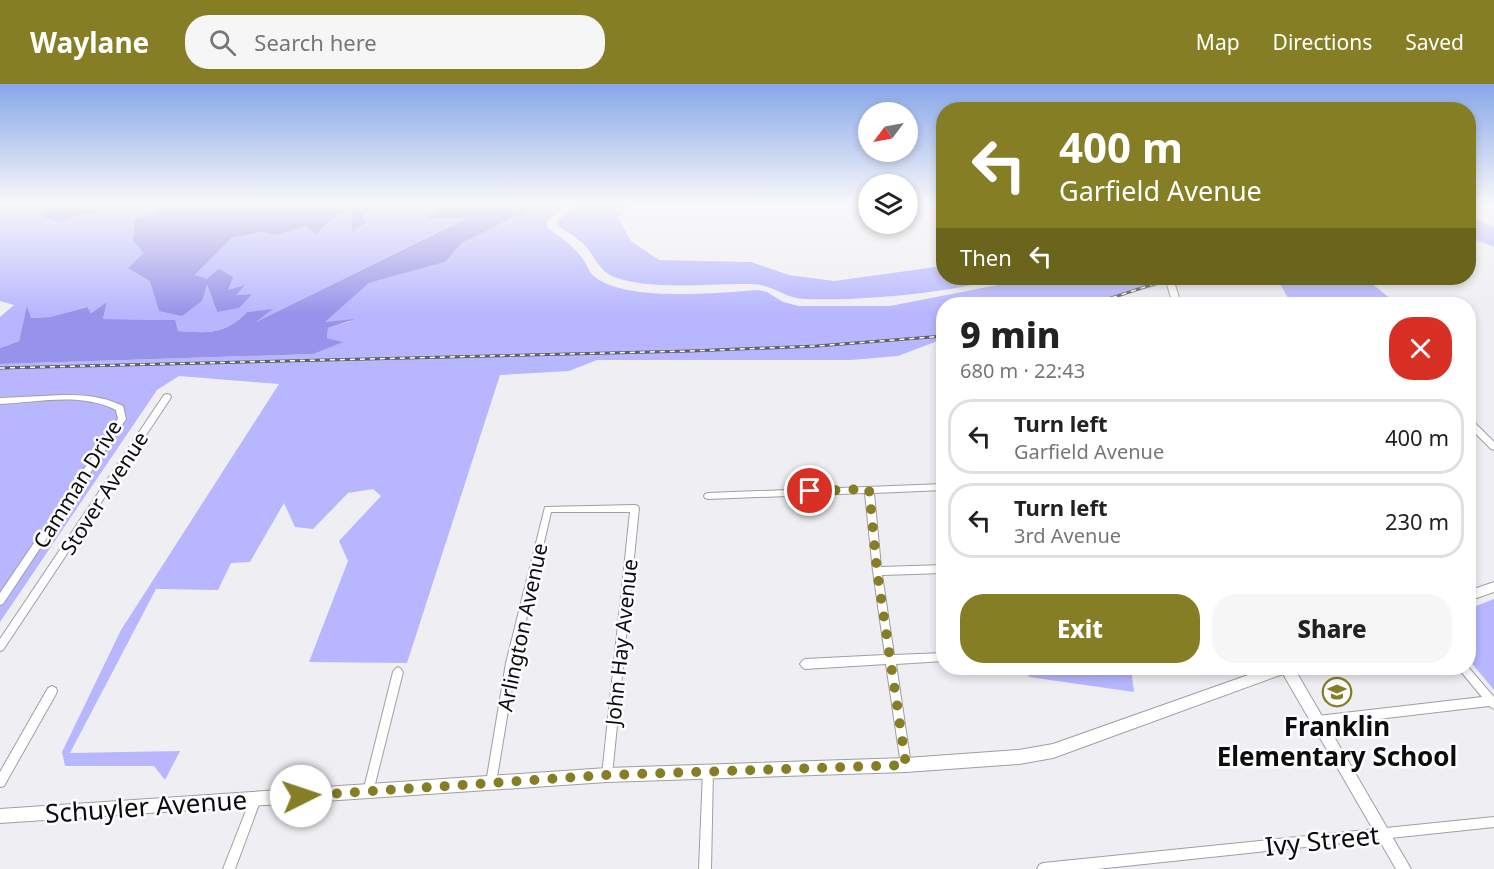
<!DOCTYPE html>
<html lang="en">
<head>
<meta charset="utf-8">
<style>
	:root { --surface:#fff; --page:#f6f6f6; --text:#222; --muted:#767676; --line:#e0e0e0; --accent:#867e25 }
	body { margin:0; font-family:"Noto Sans",sans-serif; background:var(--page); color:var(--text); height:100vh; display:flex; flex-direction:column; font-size:22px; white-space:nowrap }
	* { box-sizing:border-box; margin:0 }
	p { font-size:20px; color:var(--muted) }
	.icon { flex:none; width:33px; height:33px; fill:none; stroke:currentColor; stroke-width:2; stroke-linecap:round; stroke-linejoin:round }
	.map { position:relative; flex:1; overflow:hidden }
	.drawer { position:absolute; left:936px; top:213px; width:540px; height:378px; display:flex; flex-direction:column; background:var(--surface); border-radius:24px; box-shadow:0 3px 9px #0003 }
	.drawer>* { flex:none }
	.guide { position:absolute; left:936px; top:18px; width:540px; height:183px; border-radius:24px; box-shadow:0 3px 9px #0003; background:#867e25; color:#fff; overflow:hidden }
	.needle { width:39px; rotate:238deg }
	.tools { position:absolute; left:858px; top:18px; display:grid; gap:12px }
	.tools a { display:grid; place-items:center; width:60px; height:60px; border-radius:50%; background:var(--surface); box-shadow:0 3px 9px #0003; font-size:30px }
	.pin { position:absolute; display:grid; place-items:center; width:51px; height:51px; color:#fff; margin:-26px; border:3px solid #fff; border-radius:50%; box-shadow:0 2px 6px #0007 }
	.me { position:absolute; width:66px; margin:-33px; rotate:86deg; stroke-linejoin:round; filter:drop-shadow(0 0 4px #0008) }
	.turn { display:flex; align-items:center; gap:21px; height:126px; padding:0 24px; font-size:27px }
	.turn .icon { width:78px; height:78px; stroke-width:2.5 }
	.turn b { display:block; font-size:42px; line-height:51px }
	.then { display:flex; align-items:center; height:57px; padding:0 24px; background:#0003; gap:12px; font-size:22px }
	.round { display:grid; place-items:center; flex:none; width:63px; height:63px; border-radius:24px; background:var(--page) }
	.summary { display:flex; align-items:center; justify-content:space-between; height:102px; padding:0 24px }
	h1 { font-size:36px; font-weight:800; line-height:45px }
	.button { display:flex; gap:12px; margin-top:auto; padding:12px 24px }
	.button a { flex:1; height:69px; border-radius:24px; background:var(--accent); color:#fff; font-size:24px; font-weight:800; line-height:69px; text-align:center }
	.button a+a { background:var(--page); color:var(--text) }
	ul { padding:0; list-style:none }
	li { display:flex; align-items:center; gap:18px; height:75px; margin:0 12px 9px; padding:0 12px; border:3px solid var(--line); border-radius:24px }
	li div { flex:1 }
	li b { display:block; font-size:22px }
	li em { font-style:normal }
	header { display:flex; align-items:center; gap:36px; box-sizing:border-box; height:84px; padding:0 30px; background:var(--accent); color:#fff }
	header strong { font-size:28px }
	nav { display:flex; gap:33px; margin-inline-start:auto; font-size:21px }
	.search { width:420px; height:54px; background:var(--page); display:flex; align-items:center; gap:15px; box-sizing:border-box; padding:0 21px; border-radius:24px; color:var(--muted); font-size:22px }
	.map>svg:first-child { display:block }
	.green { fill:#b7b6ff }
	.water { fill:#9793eb }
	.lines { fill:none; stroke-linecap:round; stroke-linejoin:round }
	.street-casing { stroke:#9f9fa3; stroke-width:2 }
	.secondary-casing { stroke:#9f9fa3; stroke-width:2 }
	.street { fill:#fff; fill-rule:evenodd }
	.secondary { fill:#fff; fill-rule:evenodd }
	.rail-casing { stroke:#606062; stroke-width:3 }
	.rail { stroke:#fdfdff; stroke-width:1.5; stroke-dasharray:5; stroke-linecap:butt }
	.route { stroke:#867e25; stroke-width:10; stroke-dasharray:0 18 }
	.labels { text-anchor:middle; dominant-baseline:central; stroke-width:5; stroke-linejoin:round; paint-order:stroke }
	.street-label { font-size:21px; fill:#0c0c0d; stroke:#fdfdff }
	.near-poi-label { font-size:26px; font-weight:bold; fill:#0c0c0d; stroke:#fdfdff }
	.near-street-label { font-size:26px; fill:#0c0c0d; stroke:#fdfdff }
</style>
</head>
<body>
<header>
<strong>Waylane</strong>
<div class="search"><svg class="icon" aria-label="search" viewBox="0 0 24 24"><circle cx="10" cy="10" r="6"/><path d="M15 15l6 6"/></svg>Search here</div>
<nav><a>Map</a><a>Directions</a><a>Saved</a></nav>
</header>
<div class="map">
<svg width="1494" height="785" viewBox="0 0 1494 785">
	<rect width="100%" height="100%" fill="#efeff3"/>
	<!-- green -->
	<path class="green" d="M0,120H22L24,122L45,120L43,133L59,139L75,131L111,127L127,120H157L144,169L159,227L207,199L217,228L251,210L236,211L243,202L227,207L195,191L232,154L262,148L277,151L305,142L316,150L337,131L351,127L352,148C375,110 402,119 441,121L427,135L468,133L252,240L271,226L247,228C223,251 210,249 178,247L174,236L103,235L107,219L90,229L86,223L50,233L31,234L27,224L19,257L0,264V233L14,221L0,217Z
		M541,120H565L547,138L548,144C560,153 574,162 582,174C587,180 589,189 595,193C626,218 718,209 758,206L767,208L783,218L799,222H890L1034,194H1154L1157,202L1082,220H944L943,255L898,272L851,276H597L569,287L500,291L407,579L309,578L348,477L339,457L381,412L373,405L348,409L313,445L295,443L284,419L250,478L231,479L218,506L156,505L70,669L180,667L165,696L154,682H65L62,668L121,546L279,300L179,292L157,306L0,538V280L314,270L342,258L327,254L328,244L351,237L324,238L369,199L445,178L462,159Z
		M577,120H630L618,134L631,157L659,176L751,178L789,191L834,197L943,182L944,194H1004C943,209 868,217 805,215C784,215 774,200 750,200C708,199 653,207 614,193C598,187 593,167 580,157C573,151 565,147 558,142L557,137Z
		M1469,132L1494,143V163L1469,153Z
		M1277,194H1365L1397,220H1291Z
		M1494,515V606L1469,576L1468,525Z
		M1027,584H1131L1134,608L1029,593Z"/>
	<!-- water -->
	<path class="water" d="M45,120H127C104,130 81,128 59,139L43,133Z
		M157,120H379L362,132L367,138L352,148L351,127L337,131L316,150L305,142L277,151L262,148L232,154L195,191L207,195L219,185L233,193L228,206L245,201L236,211L252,210L239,224L217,228L207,200L202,217L182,232L159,227L150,197L128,184L144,169L133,157L135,135L154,130Z
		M415,120H541L462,159L445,178L369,199L325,238L355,235L328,244L327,254L343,258L314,270L0,280V264L19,257L27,222L31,234L50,233L87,223L91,229L107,218L103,235L175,236L178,247C210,249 224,251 247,228L273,225L256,238L467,134L427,135L440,121Z"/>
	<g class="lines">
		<!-- street casing -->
		<g class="street-casing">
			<path id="street" d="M167,310L170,311L171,313L170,315L3,566L0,567V555L164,311Z
				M63,311C84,311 103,312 123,322L126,335L3,520L0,521V509L118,335L116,326C82,308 37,318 0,320V314Z
				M1468,334L1471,335L1494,358V366L1491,365L1468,342Z
				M944,400V406L874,409L881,483L944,481V489L882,491L894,571L944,569V577L896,580L911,681L910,685L906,686L902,685L901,681L886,580L805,585L802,583L800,580L802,577L805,575L885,571L873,487L865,409L708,415L705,414L704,412L705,410L708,409Z
				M635,421L638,422L639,424L612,691L611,695L607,696L603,695L602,691L630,428H551L516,579L496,699L495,703L491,704L487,703L486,699L506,579L545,423Z
				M398,583L401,585L403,588L372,712L368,713L364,712L363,708L393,588L395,585Z
				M1468,583L1494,613V625L1489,622L1318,642L1314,640L1313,637L1314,634L1318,632L1482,613L1458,584Z
				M52,602L56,604L57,607L56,610L4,702L0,703V688L48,604Z
				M708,682L712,683L713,687L711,785H699L703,687L704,683Z
				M256,710L260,711L261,715L235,785H223L252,711Z
				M1494,733V743L1097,785H1037L1039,781L1043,779Z"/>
		</g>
		<!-- secondary casing -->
		<g class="secondary-casing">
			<path id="secondary" d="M1165,194H1173L1181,220H1173Z
				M1494,498V508L1468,517V507Z
				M1268,584H1294L1411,785H1396L1283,590L1053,674L1019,680L906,688L607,698L0,739V725L607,684L906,674L1019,666L1053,660Z"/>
		</g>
		<!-- street -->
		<use href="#street" class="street"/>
		<!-- secondary -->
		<use href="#secondary" class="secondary"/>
		<!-- rail casing -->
		<g class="rail-casing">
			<path id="rail" d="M1093,220L1172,194
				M0,284L690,267L817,262L944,252"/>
		</g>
		<!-- rail -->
		<use href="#rail" class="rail"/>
	</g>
	<!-- sky -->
	<linearGradient id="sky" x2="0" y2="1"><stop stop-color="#87a7e9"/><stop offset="0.52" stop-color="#f8f8fa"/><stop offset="1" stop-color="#f8f8fa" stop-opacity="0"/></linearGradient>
	<rect width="1494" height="230" fill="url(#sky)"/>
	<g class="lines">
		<!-- route -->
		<path class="route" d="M301,712L607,691L906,681L877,487L869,405L810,407"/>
	</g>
	<!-- icons -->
	<defs>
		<g id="school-ring" transform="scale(1.5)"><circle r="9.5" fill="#fdfdff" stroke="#867e25" stroke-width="1.5"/><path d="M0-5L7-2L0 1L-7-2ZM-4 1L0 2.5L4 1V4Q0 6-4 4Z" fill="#867e25"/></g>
	</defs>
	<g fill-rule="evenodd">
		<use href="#school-ring" x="1337" y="608"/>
	</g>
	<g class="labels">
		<!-- street labels -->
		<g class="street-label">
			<text transform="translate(77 400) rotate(-58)">Camman Drive</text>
			<text transform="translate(104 409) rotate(-57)">Stover Avenue</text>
			<text transform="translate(522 543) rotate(-78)">Arlington Avenue</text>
			<text transform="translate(621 558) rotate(-84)">John Hay Avenue</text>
		</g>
		<!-- near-poi labels -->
		<g class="near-poi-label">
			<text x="1337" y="642">Franklin<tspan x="1337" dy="30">Elementary School</tspan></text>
		</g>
		<!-- near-street labels -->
		<g class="near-street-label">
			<text transform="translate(146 722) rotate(-4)">Schuyler Avenue</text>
			<text transform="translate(1322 756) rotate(-6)">Ivy Street</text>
		</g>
	</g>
</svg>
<div class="tools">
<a><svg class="needle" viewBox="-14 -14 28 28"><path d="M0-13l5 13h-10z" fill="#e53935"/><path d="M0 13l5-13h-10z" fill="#767676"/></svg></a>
<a><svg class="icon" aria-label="layers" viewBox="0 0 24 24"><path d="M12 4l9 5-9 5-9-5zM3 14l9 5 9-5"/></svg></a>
</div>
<div class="pin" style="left:810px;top:407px;background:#d93025"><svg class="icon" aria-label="arrive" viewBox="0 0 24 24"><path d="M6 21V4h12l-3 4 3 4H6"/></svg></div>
<svg class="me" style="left:301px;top:712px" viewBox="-20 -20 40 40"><circle r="19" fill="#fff"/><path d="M0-13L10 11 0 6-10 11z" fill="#867e25"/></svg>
<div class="guide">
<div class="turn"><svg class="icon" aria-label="left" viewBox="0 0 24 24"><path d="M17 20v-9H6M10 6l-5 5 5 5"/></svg><div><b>400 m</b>Garfield Avenue</div></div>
<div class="then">Then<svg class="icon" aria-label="left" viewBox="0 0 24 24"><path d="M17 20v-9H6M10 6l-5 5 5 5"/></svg></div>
</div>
<section class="drawer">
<div class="summary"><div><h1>9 min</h1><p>680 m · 22:43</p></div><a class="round" style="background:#d93025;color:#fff"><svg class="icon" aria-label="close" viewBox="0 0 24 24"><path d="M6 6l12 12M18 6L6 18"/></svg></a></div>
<ul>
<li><svg class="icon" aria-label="left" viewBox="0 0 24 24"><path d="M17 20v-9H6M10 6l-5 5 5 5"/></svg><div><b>Turn left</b><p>Garfield Avenue</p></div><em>400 m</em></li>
<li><svg class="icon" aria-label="left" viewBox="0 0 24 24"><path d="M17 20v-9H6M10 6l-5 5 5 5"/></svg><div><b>Turn left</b><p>3rd Avenue</p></div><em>230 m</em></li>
</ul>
<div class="button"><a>Exit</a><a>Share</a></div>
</section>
</div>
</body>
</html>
